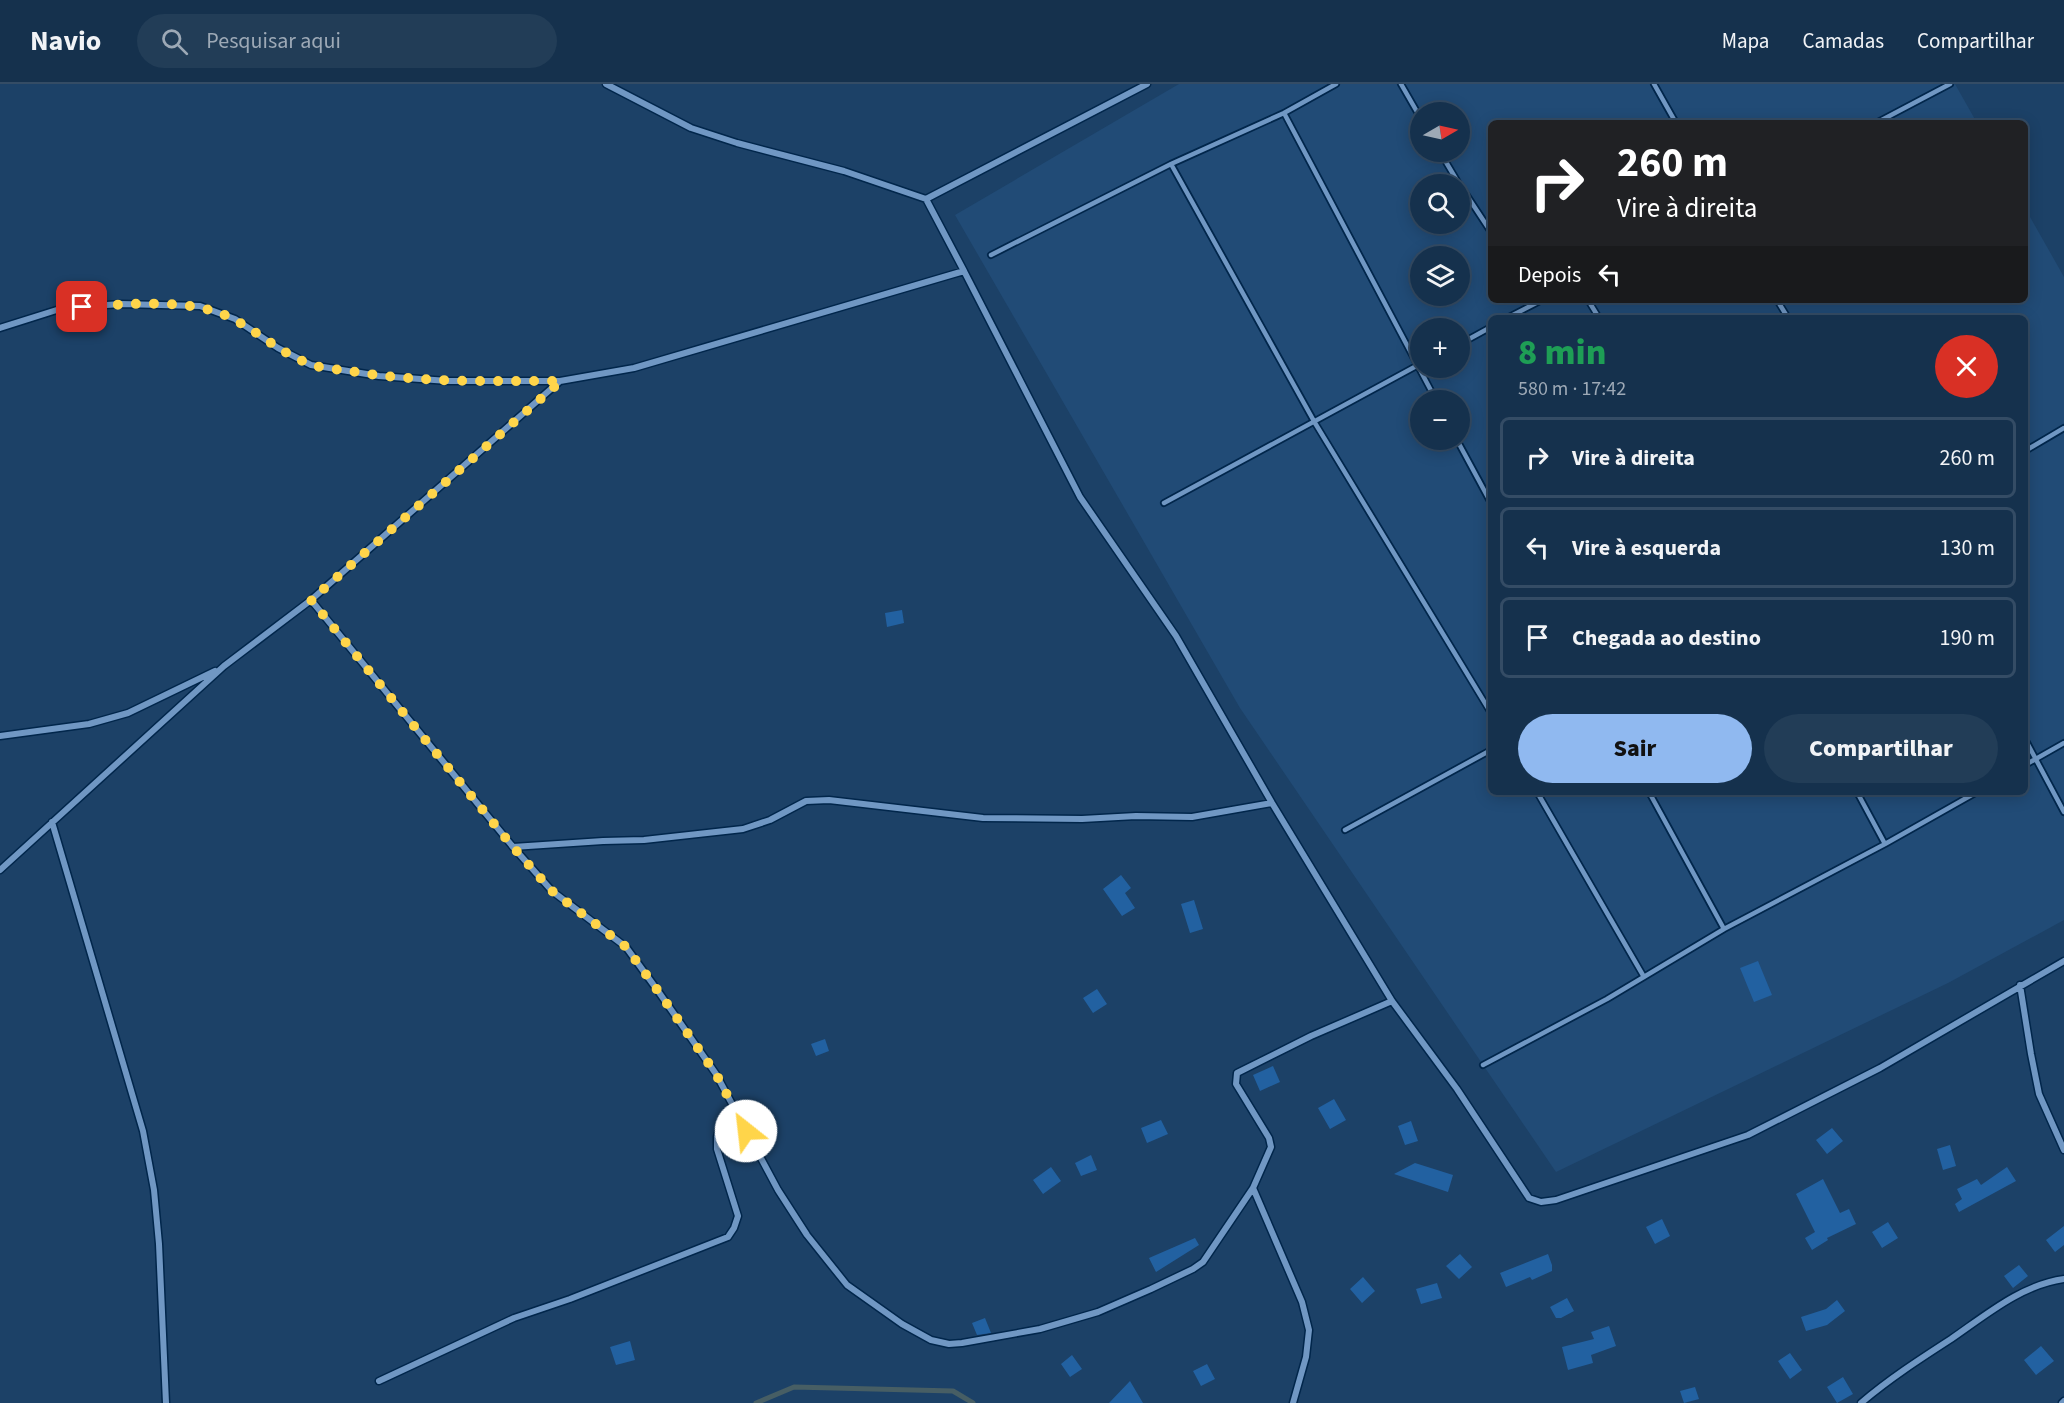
<!DOCTYPE html>
<html lang="pt">
<head>
<meta charset="utf-8">
<style>
	:root { --surface:#15314d; --page:#223d57; --text:#f1f3f6; --muted:#9da9b6; --line:#344c65; --accent:#90b9f0 }
	body { margin:0; font-family:"Source Sans 3",sans-serif; background:var(--page); color:var(--text); height:100vh; display:flex; flex-direction:column; font-size:22px; white-space:nowrap }
	* { box-sizing:border-box; margin:0 }
	p { font-size:20px; color:var(--muted) }
	.icon { flex:none; width:33px; height:33px; fill:none; stroke:currentColor; stroke-width:2; stroke-linecap:round; stroke-linejoin:round }
	.map { position:relative; flex:1; overflow:hidden }
	.details { position:absolute; left:1488px; top:231px; width:540px; height:480px; display:flex; flex-direction:column; background:var(--surface); border-radius:9px; box-shadow:0 3px 15px #0003,0 0 0 2px var(--line) }
	.details>* { flex:none }
	.top-card { position:absolute; left:1488px; top:36px; width:540px; height:183px; border-radius:9px; box-shadow:0 3px 15px #0003,0 0 0 2px var(--line); background:#202124; color:#fff; overflow:hidden }
	.needle { width:39px; rotate:81deg }
	.fabs { position:absolute; left:1410px; top:18px; display:grid; gap:12px }
	.fabs a { display:grid; place-items:center; width:60px; height:60px; border-radius:50%; background:var(--surface); box-shadow:0 3px 15px #0003,0 0 0 2px var(--line); font-size:30px }
	.pin { position:absolute; display:grid; place-items:center; width:51px; height:51px; color:#fff; margin:-26px; border-radius:12px; box-shadow:0 3px 9px #0006 }
	.me { position:absolute; width:66px; margin:-33px; rotate:331deg; stroke-linejoin:round; filter:drop-shadow(0 0 4px #0008) }
	.turn { display:flex; align-items:center; gap:21px; height:126px; padding:0 30px; font-size:27px }
	.turn .icon { width:78px; height:78px; stroke-width:2.5 }
	.turn b { display:block; font-size:42px; line-height:51px }
	.then { display:flex; align-items:center; height:57px; padding:0 30px; background:#0003; gap:12px; font-size:22px }
	.round { display:grid; place-items:center; flex:none; width:63px; height:63px; border-radius:32px; background:var(--page) }
	.head { display:flex; align-items:center; justify-content:space-between; height:102px; padding:0 30px }
	h1 { font-size:36px; font-weight:800; line-height:45px; color:#1e9e55 }
	.action { display:flex; gap:12px; margin-top:auto; padding:12px 30px }
	.action a { flex:1; height:69px; border-radius:36px; background:var(--accent); color:#111; font-size:24px; font-weight:800; line-height:69px; text-align:center }
	.action a+a { background:var(--page); color:var(--text) }
	ul { padding:0; list-style:none }
	li { display:flex; align-items:center; gap:18px; height:81px; margin:0 12px 9px; padding:0 18px; border:3px solid var(--line); border-radius:9px }
	li div { flex:1 }
	li b { display:block; font-size:22px }
	li em { font-style:normal }
	header { display:flex; align-items:center; gap:36px; box-sizing:border-box; height:84px; padding:0 30px; background:var(--surface); border-bottom:2px solid var(--line) }
	header strong { font-size:28px }
	nav { display:flex; gap:33px; margin-inline-start:auto; font-size:21px }
	.search { width:420px; height:54px; background:var(--page); display:flex; align-items:center; gap:15px; box-sizing:border-box; padding:0 21px; border-radius:33px; color:var(--muted); font-size:22px }
	.map>svg:first-child { display:block }
	.built { fill:#214b76; fill-rule:evenodd }
	.lines { fill:none; stroke-linecap:round; stroke-linejoin:round }
	.stream { stroke:#475e64; stroke-width:5 }
	.building { fill:#2261a1 }
	.lane-casing { stroke:#01264b; stroke-width:8 }
	.street-casing { stroke:#01264b; stroke-width:9 }
	.lane { stroke:#7097c3; stroke-width:4.5 }
	.street { stroke:#7097c3; stroke-width:6 }
	.route { stroke:#ffd54a; stroke-width:10; stroke-dasharray:0 18 }
</style>
</head>
<body>
<header>
<strong>Navio</strong>
<div class="search"><svg class="icon" aria-label="search" viewBox="0 0 24 24"><circle cx="10" cy="10" r="6"/><path d="M15 15l6 6"/></svg>Pesquisar aqui</div>
<nav><a>Mapa</a><a>Camadas</a><a>Compartilhar</a></nav>
</header>
<div class="map">
<svg width="2064" height="1319" viewBox="0 0 2064 1319">
	<rect width="100%" height="100%" fill="#1c4167"/>
	<!-- built -->
	<path class="built" d="M1179,0H1955L1977,39H1491V216H2025V124L2064,193V836L1948,899L1556,1088L1240,624L955,131ZM1420,28H1460V68H1420ZM1420,100H1460V140H1420ZM1420,172H1460V212H1420ZM1491,234H2025V708H1491ZM1420,244H1460V284H1420ZM1420,316H1460V356H1420Z"/>
	<g class="lines">
		<!-- stream -->
		<path class="stream" d="M756,1319L794,1303L953,1307L973,1319"/>
	</g>
	<!-- building -->
	<path class="building" d="M902,526L904,539L887,543L885,529Z
		M1121,791L1131,804L1125,809L1135,824L1122,832L1103,805Z
		M1194,816L1203,845L1190,849L1181,820Z
		M1758,877L1772,911L1754,918L1740,884Z
		M1097,905L1107,920L1093,929L1083,914Z
		M825,955L829,967L816,972L811,960Z
		M1273,982L1280,998L1260,1007L1253,991Z
		M1334,1015L1346,1036L1330,1045L1318,1024Z
		M1161,1036L1168,1050L1147,1059L1141,1044Z
		M1411,1037L1418,1057L1405,1061L1398,1042Z
		M1832,1044L1843,1057L1827,1070L1816,1056Z
		M1950,1061L1956,1082L1943,1086L1937,1065Z
		M1091,1071L1097,1086L1081,1092L1075,1079Z
		M1415,1079L1453,1091L1448,1108L1394,1090Z
		M1051,1083L1061,1097L1043,1110L1033,1096Z
		M2007,1083L2016,1097L1959,1128L1955,1120L1962,1115L1957,1105L1977,1095L1981,1101Z
		M1823,1095L1840,1129L1849,1125L1856,1140L1827,1154L1828,1156L1812,1166L1805,1154L1815,1148L1796,1110Z
		M1662,1135L1670,1152L1655,1160L1646,1143Z
		M1888,1138L1898,1154L1882,1164L1872,1148Z
		M2064,1142V1161L2055,1168L2046,1156Z
		M1195,1154L1199,1161L1156,1188L1149,1174Z
		M1460,1170L1472,1183L1459,1195L1446,1182Z
		M1548,1170L1552,1181V1187L1532,1196L1530,1193L1506,1203L1500,1189Z
		M2019,1181L2028,1192L2013,1204L2004,1192Z
		M1363,1193L1375,1207L1362,1219L1350,1205Z
		M1437,1199L1442,1214L1421,1220L1416,1205Z
		M1567,1214L1574,1227L1561,1234H1556L1550,1223Z
		M1837,1216L1845,1227L1827,1241L1806,1247L1801,1233L1826,1225Z
		M985,1234L991,1249L977,1251L972,1239Z
		M1609,1242L1616,1262L1591,1271L1593,1279L1568,1286L1562,1263L1594,1255L1591,1248Z
		M630,1257L635,1276L616,1281L610,1263Z
		M2041,1262L2054,1277L2036,1291L2024,1276Z
		M1790,1269L1802,1286L1790,1295L1778,1277Z
		M1072,1271L1082,1285L1070,1293L1061,1280Z
		M1207,1280L1215,1295L1201,1302L1193,1287Z
		M1843,1293L1853,1310L1837,1319L1827,1303Z
		M1130,1297L1143,1319H1109Z
		M1695,1303L1699,1315L1684,1319L1680,1307Z"/>
	<g class="lines">
		<!-- lane casing -->
		<g class="lane-casing">
			<path id="lane" d="M1401,0L1420,33
				M1654,0L1676,39
				M1284,29L1436,316
				M1876,39L1950,0
				M1440,68L1459,100
				M1171,80L1315,339L1491,629
				M1460,101L1491,148
				M991,171L1171,80L1284,29L1336,0
				M1588,216L1599,234
				M1777,216L1788,234
				M1507,234L1542,216
				M1460,260L1491,243
				M1457,356L1491,419
				M2025,367L2064,344
				M1164,419L1420,280
				M2025,655L2064,728
				M2025,681L2064,659
				M1537,708L1644,893
				M1649,708L1724,845
				M1857,708L1885,760
				M1345,746L1491,666
				M1483,981L1607,915L1724,845L1885,760L1977,708"/>
		</g>
		<!-- street casing -->
		<g class="street-casing">
			<path id="street" d="M606,0L691,44L737,59L844,87L926,115L964,187
				M926,115L1147,0
				M0,244L63,224L121,220L200,222L235,235L278,264L311,281L379,292L448,297H560
				M311,516L513,763L552,807L626,863L658,907L716,990L778,1106L807,1151L847,1201L902,1240L931,1256L949,1260L962,1259L1040,1245L1098,1228L1151,1205L1193,1185L1203,1178L1253,1104L1271,1063L1269,1054L1236,1000L1237,989L1311,952L1392,917
				M0,652L89,640L128,629L215,587
				M52,738L143,1047L154,1106L159,1160L166,1319
				M513,763L603,757L644,756L743,745L770,736L806,717L829,716L983,734L1082,735L1136,732L1192,733L1272,719
				M0,786L224,582L311,516L560,297L634,284L964,187L1080,413L1176,552L1272,719L1392,917L1457,1005L1529,1114L1541,1118L1556,1116L1748,1051L1880,984L2064,877
				M2020,901L2031,970L2039,1010L2064,1066
				M1253,1104L1302,1218L1309,1246L1306,1273L1293,1319
				M379,1297L514,1234L570,1215L728,1153L734,1144L738,1132L717,1065V1053L720,1041L736,1028
				M1861,1319C1889,1295 1920,1275 1951,1255C1986,1231 2021,1201 2064,1195
				M2062,1319L2064,1317"/>
		</g>
		<!-- lane -->
		<use href="#lane" class="lane"/>
		<!-- street -->
		<use href="#street" class="street"/>
	</g>
	<g class="lines">
		<!-- route -->
		<path class="route" d="M82,223C129,220 194,213 235,236C261,250 282,270 310,280C322,285 337,285 350,287C420,299 490,297 561,297L311,516L513,763L552,807L626,863L658,907L716,990L746,1047"/>
	</g>
</svg>
<div class="fabs">
<a><svg class="needle" viewBox="-14 -14 28 28"><path d="M0-13l5 13h-10z" fill="#e53935"/><path d="M0 13l5-13h-10z" fill="#9da9b6"/></svg></a>
<a><svg class="icon" aria-label="search" viewBox="0 0 24 24"><circle cx="10" cy="10" r="6"/><path d="M15 15l6 6"/></svg></a>
<a><svg class="icon" aria-label="layers" viewBox="0 0 24 24"><path d="M12 4l9 5-9 5-9-5zM3 14l9 5 9-5"/></svg></a>
<a>+</a>
<a>−</a>
</div>
<div class="pin" style="left:82px;top:223px;background:#d93025"><svg class="icon" aria-label="arrive" viewBox="0 0 24 24"><path d="M6 21V4h12l-3 4 3 4H6"/></svg></div>
<svg class="me" style="left:746px;top:1047px" viewBox="-20 -20 40 40"><circle r="19" fill="#fff"/><path d="M0-13L10 11 0 6-10 11z" fill="#ffd54a"/></svg>
<div class="top-card">
<div class="turn"><svg class="icon" aria-label="right" viewBox="0 0 24 24"><path d="M7 20v-9h11M14 6l5 5-5 5"/></svg><div><b>260 m</b>Vire à direita</div></div>
<div class="then">Depois<svg class="icon" aria-label="left" viewBox="0 0 24 24"><path d="M17 20v-9H6M10 6l-5 5 5 5"/></svg></div>
</div>
<section class="details">
<div class="head"><div><h1>8 min</h1><p>580 m · 17:42</p></div><a class="round" style="background:#d93025;color:#fff"><svg class="icon" aria-label="close" viewBox="0 0 24 24"><path d="M6 6l12 12M18 6L6 18"/></svg></a></div>
<ul>
<li><svg class="icon" aria-label="right" viewBox="0 0 24 24"><path d="M7 20v-9h11M14 6l5 5-5 5"/></svg><div><b>Vire à direita</b></div><em>260 m</em></li>
<li><svg class="icon" aria-label="left" viewBox="0 0 24 24"><path d="M17 20v-9H6M10 6l-5 5 5 5"/></svg><div><b>Vire à esquerda</b></div><em>130 m</em></li>
<li><svg class="icon" aria-label="arrive" viewBox="0 0 24 24"><path d="M6 21V4h12l-3 4 3 4H6"/></svg><div><b>Chegada ao destino</b></div><em>190 m</em></li>
</ul>
<div class="action"><a>Sair</a><a>Compartilhar</a></div>
</section>
</div>
</body>
</html>
